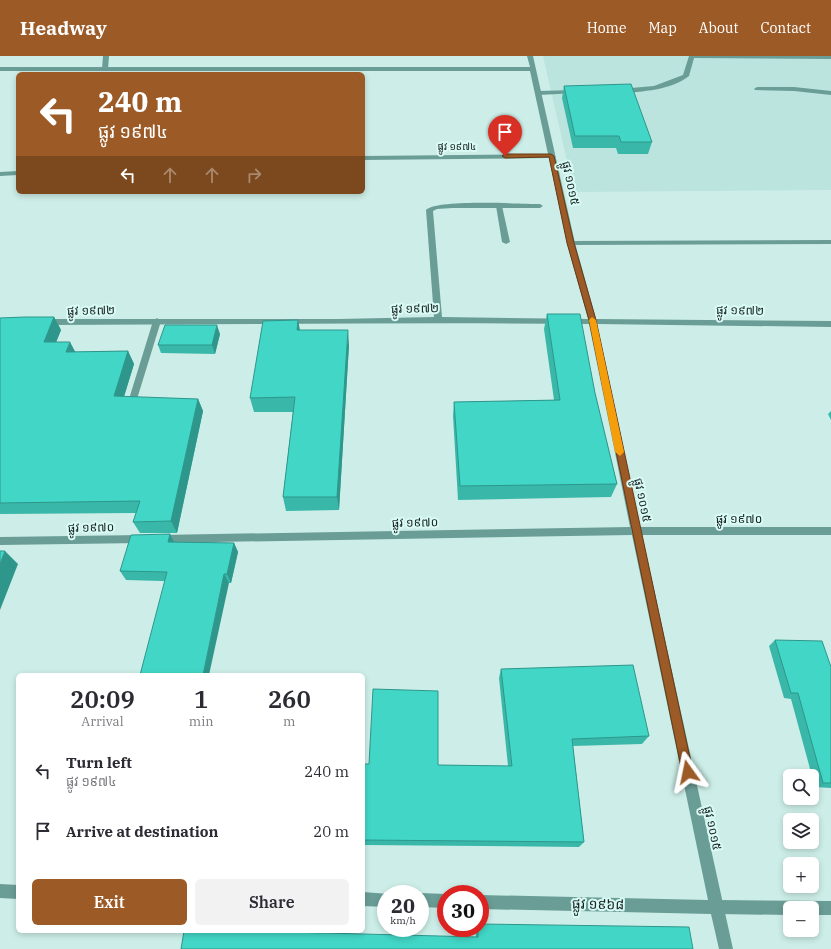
<!DOCTYPE html>
<html lang="en">
<head>
<meta charset="utf-8">
<style>
	:root { --surface:#fff; --page:#f2f2f3; --text:#2b2b33; --muted:#7c7c81; --accent:#9c5a26 }
	body { margin:0; font-family:"IBM Plex Serif","Noto Sans Khmer",serif; background:var(--page); color:var(--text); height:100vh; display:flex; flex-direction:column; font-size:15px; white-space:nowrap }
	* { box-sizing:border-box; margin:0 }
	p { font-size:13px; color:var(--muted) }
	.icon { flex:none; width:22px; height:22px; fill:none; stroke:currentColor; stroke-width:2; stroke-linecap:round; stroke-linejoin:round }
	.map { position:relative; flex:1; overflow:hidden }
	.details { position:absolute; left:16px; top:617px; width:349px; height:260px; display:flex; flex-direction:column; background:var(--surface); border-radius:6px; box-shadow:0 2px 6px #0003 }
	.details>* { flex:none }
	.hud { position:absolute; left:16px; top:16px; width:349px; height:122px; border-radius:6px; box-shadow:0 2px 6px #0003; background:#9c5a26; color:#fff; overflow:hidden }
	.buttons { position:absolute; left:783px; top:713px; display:grid; gap:8px }
	.buttons a { display:grid; place-items:center; width:36px; height:36px; border-radius:6px; background:var(--surface); box-shadow:0 2px 6px #0003; font-size:20px }
	.speed { position:absolute; left:377px; top:829px; display:flex; gap:8px; font-size:20px; font-weight:700; text-align:center }
	.speed>* { display:grid; place-content:center; width:52px; height:52px; border-radius:50%; background:var(--surface); box-shadow:0 2px 6px #0003; line-height:1 }
	.speed small { font-size:10px; font-weight:400 }
	.speed .limit { border:6px solid #d22; background:#fff; color:#111 }
	.pin { position:absolute; display:grid; place-items:center; width:34px; height:34px; color:#fff; margin:-41px -17px; border-radius:50% 50% 50% 0; rotate:-45deg; box-shadow:0 0 4px #0007 }
	.pin .icon { rotate:45deg }
	.me { position:absolute; width:44px; margin:-22px; rotate:348deg; stroke-linejoin:round; filter:drop-shadow(0 0 3px #0008) }
	.turn { display:flex; align-items:center; gap:14px; height:84px; padding:0 16px; font-size:18px }
	.turn .icon { width:52px; height:52px; stroke-width:2.5 }
	.turn b { display:block; font-size:28px; line-height:34px }
	.lanes { display:flex; align-items:center; height:38px; padding:0 16px; background:#0003; justify-content:center; gap:20px; direction:ltr }
	.lanes .off { opacity:.35 }
	.eta { display:flex; justify-content:space-evenly; align-items:center; height:68px; text-align:center }
	.eta b { font-size:24px; font-weight:600; line-height:28px }
	.button { display:flex; gap:8px; margin-top:auto; padding:8px 16px }
	.button a { flex:1; height:46px; border-radius:6px; background:var(--accent); color:#fff; font-size:16px; font-weight:600; line-height:46px; text-align:center }
	.button a+a { background:var(--page); color:var(--text) }
	ul { padding:0; list-style:none }
	li { display:flex; align-items:center; gap:12px; height:60px; padding:0 16px }
	li div { flex:1 }
	li b { display:block; font-size:15px }
	li em { font-style:normal }
	header { display:flex; align-items:center; gap:24px; box-sizing:border-box; height:56px; padding:0 20px; background:var(--accent); color:#fff }
	header strong { font-size:19px }
	nav { display:flex; gap:22px; margin-inline-start:auto; font-size:14px }
	.map>svg:first-child { display:block }
	.built { fill:#bae4dd }
	.lines { fill:none; stroke-linecap:round; stroke-linejoin:round }
	.lane { fill:#6a9d96; fill-rule:evenodd }
	.street { fill:#6a9d96; fill-rule:evenodd }
	.wall { fill:#39b8aa }
	.shaded-wall { fill:#2e968b }
	.building { fill:#42d6c6; stroke:#2e968b }
	.route { fill:#9c5a26; stroke:#653a19 }
	.slow { fill:#f59e0b }
	.labels { text-anchor:middle; dominant-baseline:central; stroke-width:4; stroke-linejoin:round; paint-order:stroke }
	.far-street-label { font-size:10px; fill:#182423; stroke:#dafbf5 }
	.street-label { font-size:12px; fill:#182423; stroke:#dafbf5 }
	.near-street-label { font-size:14px; fill:#182423; stroke:#dafbf5 }
</style>
</head>
<body>
<header>
<strong>Headway</strong>
<nav><a>Home</a><a>Map</a><a>About</a><a>Contact</a></nav>
</header>
<div class="map">
<svg width="831" height="893" viewBox="0 0 831 893">
	<rect width="100%" height="100%" fill="#cdeee8"/>
	<!-- built -->
	<path class="built" d="M543,0H831V134L574,136Z"/>
	<g class="lines">
		<!-- lane -->
		<path class="lane" d="M103,0H109L108,13L105,15L102,13Z
			M689,0H831V3L694,2L689,20C671,34 642,36 620,37L617,35L620,33L654,30L683,19Z
			M757,31H794L831,35V39L794,35L755,34L754,33Z
			M576,34L578,35V37L538,39L535,37L538,35Z
			M499,148L502,150L510,186L506,188L502,186L496,150Z
			M831,184V188L571,189L567,187L571,185Z
			M157,262L161,265L137,343L133,346L130,345L129,343L153,265Z
			M717,844L831,845V859H812V852H790V859L717,858L712,856L710,851L712,846Z"/>
		<!-- street -->
		<path class="street" d="M527,0H533L575,187L596,263L831,265V271L597,268L640,471H831V479H642L733,893H719L711,858L480,853V839L708,844L632,479L160,487L156,486L155,483L156,480L160,479L630,471L589,268C407,266 226,269 44,269L40,266L44,263H338L434,261L426,154C438,143 520,148 540,148L543,150L540,152H453L437,153L433,155L442,261L588,263L567,187L549,102L363,104V100L548,98L530,15H0V11H530Z
			M18,115V119L0,120V116Z
			M142,479L146,480L147,483L146,486L142,487L0,489V481Z
			M0,828L18,829V843L0,842Z
			M363,836L389,838H386V851L363,850Z
			M420,837L446,838V852L420,851V838H417Z"/>
	</g>
	<!-- wall -->
	<path class="wall" d="M564,30L652,86L648,98H618L616,92H573L562,42Z
		M547,258L595,337L617,428L611,441L458,444L453,360L454,346L554,344L544,273Z
		M54,261L61,274L56,286L76,296L128,295L134,308L124,341L198,343L203,355L177,477H140L133,466L136,457L0,458V262Z
		M300,274L349,289L339,454L286,455L283,441L293,356H254L250,342Z
		M220,278L215,298L161,297L158,289Z
		M831,355V364L828,358Z
		M170,478L174,486L234,487L238,496L231,527L126,524L120,515Z
		M775,584L831,611V732L815,731L791,643L784,642L769,590Z
		M501,613L649,680L642,688L573,690L584,786L579,791L363,789V708L508,710L499,622Z
		M475,872H480L693,893L476,881Z"/>
	<!-- shaded-wall -->
	<path class="shaded-wall" d="M54,261L61,274L51,299L44,286Z
		M298,264L301,279L297,274Z
		M217,269L220,278L215,298L212,289Z
		M348,274L349,289L339,454L337,441Z
		M70,286L77,299L66,296Z
		M128,295L134,308L120,353L114,340Z
		M198,343L203,355L177,477L171,465Z
		M170,478L175,488L168,486Z
		M234,487L238,496L231,527L227,518Z
		M5,495L18,508L0,554V508Z
		M224,518L229,527L209,619H203Z"/>
	<!-- building -->
	<path class="building" d="M631,28L652,86H621L619,80H575L564,30Z
		M547,258H580L595,337L617,428L460,430L454,346L560,344Z
		M25,261H54L44,286H70L66,296L128,295L114,340L198,343L171,465L133,466L140,445L0,447V262Z
		M298,264L297,274H348L337,441H283L295,341L250,342L263,265Z
		M165,269H217L212,289H158Z
		M170,478L168,486L234,487L227,518H224L203,619H140L167,516L120,515L131,479Z
		M0,495H5L0,508Z
		M775,584L822,585L831,611V727H823L798,637H791Z
		M633,609L649,680L572,683L584,786L363,784V708H369L373,633L438,635V709L512,710L501,613Z
		M480,868L689,871L693,893H181L184,875H248L478,881V872H480Z"/>
	<!-- route -->
	<path class="route" d="M551,98L554,100L574,187L596,264L693,716L692,720L688,721L683,720L682,716L589,264L567,187L549,101L505,102L502,100L505,98Z"/>
	<!-- slow -->
	<path class="slow" d="M592,261L596,264L624,396L620,400L615,396L589,264Z"/>
	<g class="labels">
		<!-- far-street labels -->
		<g class="far-street-label">
			<text x="457" y="90">ផ្លូវ ១៩៧៤</text>
		</g>
		<!-- street labels -->
		<g class="street-label">
			<text transform="translate(571 127) rotate(78)">ផ្លូវ ១០១៥</text>
			<text transform="translate(415 252) rotate(-1)">ផ្លូវ ១៩៧២</text>
			<text transform="translate(91 254) rotate(-1)">ផ្លូវ ១៩៧២</text>
			<text transform="translate(740 254) rotate(1)">ផ្លូវ ១៩៧២</text>
			<text transform="translate(643 444) rotate(78)">ផ្លូវ ១០១៥</text>
			<text x="739" y="462">ផ្លូវ ១៩៧០</text>
			<text transform="translate(415 466) rotate(-1)">ផ្លូវ ១៩៧០</text>
			<text transform="translate(91 471) rotate(-1)">ផ្លូវ ១៩៧០</text>
			<text transform="translate(713 772) rotate(78)">ផ្លូវ ១០១៥</text>
		</g>
		<!-- near-street labels -->
		<g class="near-street-label">
			<text transform="translate(598 848) rotate(1)">ផ្លូវ ១៩៦៨</text>
		</g>
	</g>
</svg>
<div class="buttons">
<a><svg class="icon" aria-label="search" viewBox="0 0 24 24"><circle cx="10" cy="10" r="6"/><path d="M15 15l6 6"/></svg></a>
<a><svg class="icon" aria-label="layers" viewBox="0 0 24 24"><path d="M12 4l9 5-9 5-9-5zM3 14l9 5 9-5"/></svg></a>
<a>+</a>
<a>−</a>
</div>
<div class="speed"><div>20<small>km/h</small></div><div class="limit">30</div></div>
<div class="pin" style="left:505px;top:100px;background:#d93025"><svg class="icon" aria-label="arrive" viewBox="0 0 24 24"><path d="M6 21V4h12l-3 4 3 4H6"/></svg></div>
<svg class="me" style="left:688px;top:716px" viewBox="-20 -20 40 40"><path d="M0-17L14 15 0 8-14 15z" fill="#9c5a26" stroke="#fff" stroke-width="4"/></svg>
<div class="hud">
<div class="turn"><svg class="icon" aria-label="left" viewBox="0 0 24 24"><path d="M17 20v-9H6M10 6l-5 5 5 5"/></svg><div><b>240 m</b>ផ្លូវ ១៩៧៤</div></div>
<div class="lanes"><svg class="icon" aria-label="left" viewBox="0 0 24 24"><path d="M17 20v-9H6M10 6l-5 5 5 5"/></svg><svg class="icon off" aria-label="ahead" viewBox="0 0 24 24"><path d="M12 20V5M6 11l6-6 6 6"/></svg><svg class="icon off" aria-label="ahead" viewBox="0 0 24 24"><path d="M12 20V5M6 11l6-6 6 6"/></svg><svg class="icon off" aria-label="right" viewBox="0 0 24 24"><path d="M7 20v-9h11M14 6l5 5-5 5"/></svg></div>
</div>
<section class="details">
<div class="eta">
<div><b>20:09</b><p>Arrival</p></div>
<div><b>1</b><p>min</p></div>
<div><b>260</b><p>m</p></div>
</div>
<ul>
<li><svg class="icon" aria-label="left" viewBox="0 0 24 24"><path d="M17 20v-9H6M10 6l-5 5 5 5"/></svg><div><b>Turn left</b><p>ផ្លូវ ១៩៧៤</p></div><em>240 m</em></li>
<li><svg class="icon" aria-label="arrive" viewBox="0 0 24 24"><path d="M6 21V4h12l-3 4 3 4H6"/></svg><div><b>Arrive at destination</b></div><em>20 m</em></li>
</ul>
<div class="button"><a>Exit</a><a>Share</a></div>
</section>
</div>
</body>
</html>
